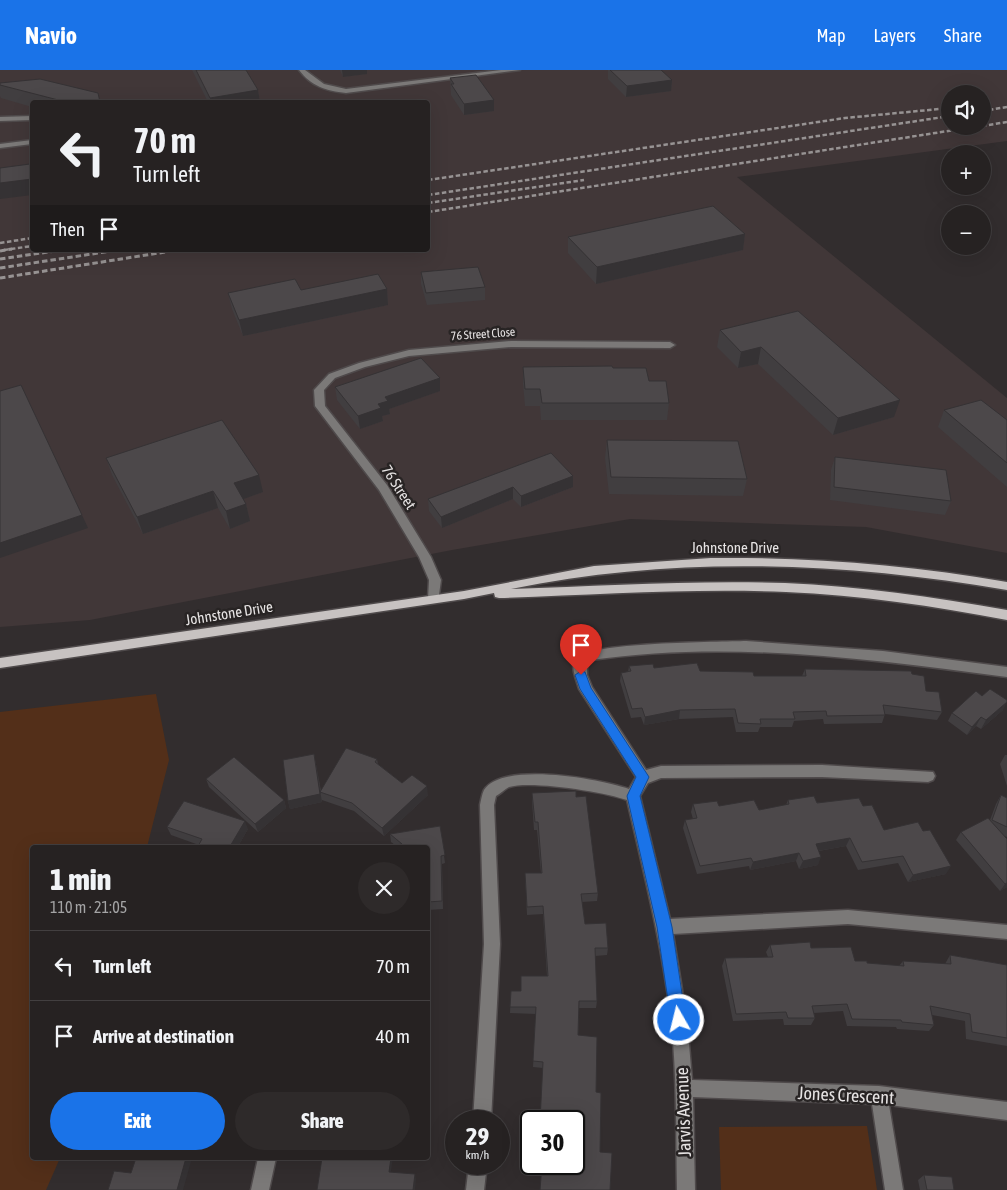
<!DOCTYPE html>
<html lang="en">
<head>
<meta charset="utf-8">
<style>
	:root { --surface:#262222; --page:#2e2a2a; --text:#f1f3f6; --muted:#a4a4a5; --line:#423f40; --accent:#1a73e8 }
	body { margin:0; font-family:"Asap Condensed",sans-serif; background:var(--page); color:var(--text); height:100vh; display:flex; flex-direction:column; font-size:19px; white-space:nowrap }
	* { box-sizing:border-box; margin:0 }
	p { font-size:16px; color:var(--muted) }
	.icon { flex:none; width:28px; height:28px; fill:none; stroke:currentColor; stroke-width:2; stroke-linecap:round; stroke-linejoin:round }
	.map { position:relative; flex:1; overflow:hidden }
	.panel { position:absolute; left:30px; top:775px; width:400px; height:315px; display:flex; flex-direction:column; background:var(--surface); border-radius:5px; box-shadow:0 5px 20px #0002,0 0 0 1px var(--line) }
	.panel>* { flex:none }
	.banner { position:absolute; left:30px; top:30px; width:400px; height:152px; border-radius:5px; box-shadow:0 5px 20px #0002,0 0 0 1px var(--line); background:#262222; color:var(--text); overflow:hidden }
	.fabs { position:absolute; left:941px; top:15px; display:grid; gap:10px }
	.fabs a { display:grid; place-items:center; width:50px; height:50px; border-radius:50%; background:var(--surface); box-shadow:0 5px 20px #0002,0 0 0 1px var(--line); font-size:25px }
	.speed { position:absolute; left:445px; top:1040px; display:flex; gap:10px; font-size:25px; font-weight:700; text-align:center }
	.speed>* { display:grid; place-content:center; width:65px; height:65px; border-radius:50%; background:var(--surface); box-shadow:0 5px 20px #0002,0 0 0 1px var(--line); line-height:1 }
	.speed small { font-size:12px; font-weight:400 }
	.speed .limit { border:2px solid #111; border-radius:8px; background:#fff; color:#111 }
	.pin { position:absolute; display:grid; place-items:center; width:42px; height:42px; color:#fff; margin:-51px -21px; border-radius:50% 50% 50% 0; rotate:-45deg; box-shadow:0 0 5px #0007 }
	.pin .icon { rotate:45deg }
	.me { position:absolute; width:55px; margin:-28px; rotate:352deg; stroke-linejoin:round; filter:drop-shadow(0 0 4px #0008) }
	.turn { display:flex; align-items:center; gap:18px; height:105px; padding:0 20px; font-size:22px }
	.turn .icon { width:65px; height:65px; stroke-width:2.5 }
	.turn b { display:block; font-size:35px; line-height:42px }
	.then { display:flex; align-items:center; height:48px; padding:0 20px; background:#0003; gap:10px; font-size:19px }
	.round { display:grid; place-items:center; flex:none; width:52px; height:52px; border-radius:26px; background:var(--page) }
	.head { display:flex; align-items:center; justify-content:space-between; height:85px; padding:0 20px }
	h1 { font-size:30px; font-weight:800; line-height:38px }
	.action { display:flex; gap:10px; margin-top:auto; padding:10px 20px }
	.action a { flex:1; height:58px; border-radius:30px; background:var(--accent); color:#fff; font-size:20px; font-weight:800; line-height:58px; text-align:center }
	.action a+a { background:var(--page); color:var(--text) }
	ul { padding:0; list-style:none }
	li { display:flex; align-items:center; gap:15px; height:70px; padding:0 20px; border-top:1px solid var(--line) }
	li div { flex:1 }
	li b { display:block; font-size:19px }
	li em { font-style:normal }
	header { display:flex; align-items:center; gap:30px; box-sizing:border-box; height:70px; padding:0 25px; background:var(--accent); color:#fff }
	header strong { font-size:24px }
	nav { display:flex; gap:28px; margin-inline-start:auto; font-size:18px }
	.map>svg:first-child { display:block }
	.built { fill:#413738; fill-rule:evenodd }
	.green { fill:#532f19 }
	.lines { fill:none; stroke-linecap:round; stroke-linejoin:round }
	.minor-casing { stroke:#4f4a4b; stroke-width:3 }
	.major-casing { stroke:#4f4a4b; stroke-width:3 }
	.minor { fill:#7b7978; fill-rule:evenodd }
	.major { fill:#c7c2c1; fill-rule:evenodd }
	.rail-far1 { stroke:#979393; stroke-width:2.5; stroke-dasharray:4.5 2.5; stroke-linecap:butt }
	.rail { stroke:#979393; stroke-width:3; stroke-dasharray:5.5 3; stroke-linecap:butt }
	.wall { fill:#413e40 }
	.shaded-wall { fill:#353234 }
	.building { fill:#4c484a; stroke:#353234 }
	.route { fill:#1a73e8; stroke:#114b97 }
	.labels { text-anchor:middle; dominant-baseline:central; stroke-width:5; stroke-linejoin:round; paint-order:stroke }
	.far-street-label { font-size:12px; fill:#e6e3e3; stroke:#282424 }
	.street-label { font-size:15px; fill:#e6e3e3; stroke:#282424 }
	.near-street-label { font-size:18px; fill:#e6e3e3; stroke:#282424 }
</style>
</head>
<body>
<header>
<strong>Navio</strong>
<nav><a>Map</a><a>Layers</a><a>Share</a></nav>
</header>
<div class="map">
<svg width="1007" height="1120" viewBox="0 0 1007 1120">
	<rect width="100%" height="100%" fill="#322d2e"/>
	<!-- built -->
	<path class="built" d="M0,0H1007V71L737,107L1007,328V483L866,457L630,449L452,480L90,550L0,557ZM950,24H982V56H950ZM32,32H428V180H32Z"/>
	<!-- green -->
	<path class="green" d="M156,624L169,690L147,777L32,778V1088H60L46,1120H0V642Z
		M867,1056L877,1120H721L719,1057Z"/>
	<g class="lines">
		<!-- minor casing -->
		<g class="minor-casing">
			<path id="minor" d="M299,0H305L324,14L346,19L501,0H520L346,23C326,21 311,16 299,0Z
				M32,46V50L0,51V47Z
				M32,70V74L0,78V74Z
				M511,271L670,272L675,275L670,278L511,277L409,286L365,297L335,308L324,320L325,336L387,415L431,487L441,510L438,532H430L428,529L429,510L419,487L379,420L315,336L314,320L329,304L359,293L409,280Z
				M746,571L883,581L1007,597V607C869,589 730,570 591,590L587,593V605L592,617L646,700L661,696L822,695L933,702L935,706L933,710L928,712L822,707L661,708L648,713L640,726L670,849L848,840L1007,855V869L848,854L673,864L687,950L692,1010L879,1016L1007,1032V1050L889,1035L903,1120H885L872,1034L693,1027L695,1120H677C676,1063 677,1006 671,949C662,875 644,803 627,730C605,722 530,710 509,717C505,719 500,724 496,726L494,735L500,874L491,1051H473L484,874L480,735C481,730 482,724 484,720C503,691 601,709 629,719L636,707L579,619C577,611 570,597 575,589C584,572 722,572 746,571Z
				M258,1088H276L269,1120H251Z
				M469,1094H487L484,1120H466Z"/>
		</g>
		<!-- major casing -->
		<g class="major-casing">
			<path id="major" d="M711,488C811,487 909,495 1007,512V520C842,492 676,485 511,519C602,516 694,510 785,513C859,516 933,527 1007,540V550C934,536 860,525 786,522C690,518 594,525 499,528L495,527L494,523L464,529L0,598V588L464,521L594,496Z"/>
		</g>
		<!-- minor -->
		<use href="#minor" class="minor"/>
		<!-- major -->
		<use href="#major" class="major"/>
		<!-- rail-far1 -->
		<path class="rail-far1" d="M982,41L1007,37
			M982,56L1007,52
			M428,110L845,48L950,38
			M428,125L950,46
			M428,133L584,110
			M428,142L980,56
			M0,173L32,168
			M4,180L32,176
			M60,180H62
			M116,180H118
			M176,180H178"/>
		<!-- rail -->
		<path class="rail" d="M0,181L12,179
			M0,189L62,180
			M0,198L118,180
			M0,208L178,180"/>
	</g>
	<!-- wall -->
	<path class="wall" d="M192,0H246L258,20L260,32H208Z
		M340,0H367V4L343,7Z
		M608,0H661L672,10L671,21L626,27L608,9Z
		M450,8L494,30V41L464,45L451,25Z
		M0,13L100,32H32V37L1,28L0,26Z
		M745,164L743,180L596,214L568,183V167Z
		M421,202L485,217V230L427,235L421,214Z
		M387,219L388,235L243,266L232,239L228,223L301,220Z
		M798,241L894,347L833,365L758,294L738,298L717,277L720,260Z
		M523,297L613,298L649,311L669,333L667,350H541L540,336H525L523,314Z
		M335,317L440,321L389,339L390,344L382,346L383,351L360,359L337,330Z
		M944,340L1007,350V417L938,357Z
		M607,370L747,409L743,426L609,424L605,388Z
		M551,383L573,417L521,437L513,429L442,458L429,441L428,429Z
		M835,387L951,431L945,445L830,430L831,400Z
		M106,388L263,422L243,429L246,434L250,451L230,459L218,438L143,464L112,405Z
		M629,596L754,606H802L805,599L912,604L926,621L942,642L937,650L885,644L882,653L824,654L823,649L794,651L792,657H760L758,662H736L733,647L679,649L644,655L641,647L631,648L620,611L621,603L628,602Z
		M982,626L1003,640L981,659L976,656L967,665L948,651L952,643Z
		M314,684L321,721L377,689L378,694L402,713L428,725L384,766L354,741L322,730V728V732L290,739L288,731Z
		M1005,685H1007V716L1000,694Z
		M206,709L284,730L286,738L258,762L209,717Z
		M532,723L576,727L598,823L597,831L582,832L585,854L608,878L607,885L595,886L597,931L596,938H579L574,1094L543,998L533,997L536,944L510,943L511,921H521L547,906L543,844L527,845L525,803H541L537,760H534L532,731Z
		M1001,725L1007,728V767L1005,766L1007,769V817L1000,821L956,770L961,762L990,750L996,734Z
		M788,730L863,736L884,760L946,804L908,812L898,793L858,800L846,776L819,781L818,795L799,799L796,791L750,800L749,796L697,804L683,758L685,750L693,749L691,742L693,734L759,740L786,735Z
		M440,756L445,793L442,794L443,839L428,840V843V778L381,777L395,775L391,772L390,764Z
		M167,757L248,759L237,778H197L199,775L171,765Z
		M770,875L811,878L855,891L867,893L899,896L903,891L945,894L950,885L1007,895V976L966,969L965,951L932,945L934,955L929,961L897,959L896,957L847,956L843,941L814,943L815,948L811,955H784L783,949L733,951L722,896L725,888L768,887L766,882Z
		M924,1105L954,1120H920L918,1110Z"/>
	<!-- shaded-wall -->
	<path class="shaded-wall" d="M342,0H367V4L343,7Z
		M672,10L671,21L626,27L627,16Z
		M258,20L260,32H211L210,28Z
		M494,30V41L464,45V34Z
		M32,109V125L0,129V113Z
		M745,164L743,180L596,214L597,197Z
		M387,219L388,235L243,266L239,250Z
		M761,277L758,294L738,298L741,282Z
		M440,308V321L389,339L390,344L382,346L383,351L360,359L358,346L378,334L385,327Z
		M900,330L894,347L833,365L838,348Z
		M259,405L263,422L238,431L234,413Z
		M573,406V417L521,437V426Z
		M513,417V429L442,458L441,447Z
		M213,421L218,438L143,464L137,447Z
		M246,434L250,451L230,459L226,441Z
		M82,445L88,458L0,488V473Z
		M1007,632L1003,640L981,659L986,650Z
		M680,640L679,649L644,655L645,647Z
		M981,647L976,656L967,665L972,657Z
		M314,684L322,732L290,739L288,731Z
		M427,716L428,725L384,766L382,758Z
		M284,730L286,738L258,762L255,754Z
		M245,751L248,759L237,778H229Z
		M850,768L846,776L812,782L816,774Z
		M799,783L796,791L750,800L753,792Z
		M821,787L818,795L799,799L803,791Z
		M951,796L946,804L908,812L913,805Z
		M1007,813V817L1000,821L1005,814Z
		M186,1088H192L183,1120H177Z
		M391,1088H393L390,1107L389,1102Z
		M415,1104L416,1109L415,1120H413Z"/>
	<!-- building -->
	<path class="building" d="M196,0H246L258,20L210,28Z
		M610,0H661L672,10L627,16Z
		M476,5L494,30L464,34L451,14H454L450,8Z
		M40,9L98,23L100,32H66L0,15V13Z
		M32,92V109L0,113V98L30,94Z
		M713,136L745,164L597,197L568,167Z
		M478,197L485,217L426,223L421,202Z
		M378,204L387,219L239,250L228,223L295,209L301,220Z
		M798,241L900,330L838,348L761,277L741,282L720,260Z
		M421,288L440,308L385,327L388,331L378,334L381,338L358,346L335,317Z
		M612,296L613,298H646L649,311H666L669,333H542L540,319H525L523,297Z
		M21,315L82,445L0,473V321Z
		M981,330L1007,350V393L944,340Z
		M222,350L259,405L234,413L246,434L226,441L213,421L137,447L106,388Z
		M607,370L738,371L747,409L611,407Z
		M551,383L573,406L521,426L513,417L441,447L428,429Z
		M835,387L946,400L951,431L834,417Z
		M697,593L700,601L753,602L754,606H806L805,599L911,601L912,604L924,606L926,621L939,622L942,642L883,635L885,645L827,646L826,641L793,642L795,649H760L761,654L738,653L735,639L680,640L645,647L642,638L632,639L621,603L631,601L629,596L653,594L654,598Z
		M990,619L1007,630V632L986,650L981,647L972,657L952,643L976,621L982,626Z
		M346,678L377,689L375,692L402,713L412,705L427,716L382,758L352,733L320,722Z
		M314,684L320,724L288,731L283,690Z
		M234,687L284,730L255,754L206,709Z
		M576,721V727L586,726L598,823L581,824L585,854L606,853L608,878H595L597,931H579L578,965L597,967L596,1022L601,1023L600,1082L612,1083L610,1120H540L542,1094H574V1051H540L543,992L533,991L536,937H510L511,921H521V906H548L543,836L527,837L525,803H542L538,752H535L532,723Z
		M1001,725L1007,728V757L992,750Z
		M814,726L817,733L859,728L863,736L872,735L884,760L918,752L923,761L930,760L951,796L913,805L903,786L862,792L850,768L816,774L821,787L803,791L799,783L753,792L751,788L700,796L685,750L697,748L693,734L717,731L719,736L754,730L759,740L789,734L788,730Z
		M184,731L245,751L229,778H197L202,769L167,757Z
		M988,748L1007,769V813L1005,814L961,762Z
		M440,756L445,785L441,786L442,831L428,832V778L381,777L402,774L390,764Z
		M810,872L811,878L851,877L855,891H867V893L904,896L903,891L951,894L950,885L1007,895V968L972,962L970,944L930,936L934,955L902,952L901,950L852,949L847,934L812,936L815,948H788L786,942L736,944L725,888L773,887L770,875Z
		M136,1088H186L177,1120H108L114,1101L131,1103Z
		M322,1088H391L389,1102L415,1104L413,1120H317Z
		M924,1105L952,1107L954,1120H927Z"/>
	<!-- route -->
	<path class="route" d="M581,601L585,602L591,618L649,707L640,726L672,857L686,950L684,955L679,957L673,955L671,950L657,857L627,726L636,707L580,619L575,605Z"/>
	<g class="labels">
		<!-- far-street labels -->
		<g class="far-street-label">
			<text transform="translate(483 264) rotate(-4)">76 Street Close</text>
		</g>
		<!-- street labels -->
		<g class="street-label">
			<text transform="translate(399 417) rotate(57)">76 Street</text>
			<text x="735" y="477">Johnstone Drive</text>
			<text transform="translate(229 543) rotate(-9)">Johnstone Drive</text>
		</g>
		<!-- near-street labels -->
		<g class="near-street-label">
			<text transform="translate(846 1025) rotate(3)">Jones Crescent</text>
			<text transform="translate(683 1042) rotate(-92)">Jarvis Avenue</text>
		</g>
	</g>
</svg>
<div class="fabs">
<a><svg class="icon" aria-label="sound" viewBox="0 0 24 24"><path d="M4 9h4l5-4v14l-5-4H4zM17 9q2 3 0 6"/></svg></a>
<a>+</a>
<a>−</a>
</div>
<div class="speed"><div>29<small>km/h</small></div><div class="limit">30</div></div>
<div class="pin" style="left:581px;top:605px;background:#d93025"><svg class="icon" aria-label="arrive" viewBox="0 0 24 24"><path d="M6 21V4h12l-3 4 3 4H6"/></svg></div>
<svg class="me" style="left:679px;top:950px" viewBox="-20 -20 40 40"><circle r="17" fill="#1a73e8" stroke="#fff" stroke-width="3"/><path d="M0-11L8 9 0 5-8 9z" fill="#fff"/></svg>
<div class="banner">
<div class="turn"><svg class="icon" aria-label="left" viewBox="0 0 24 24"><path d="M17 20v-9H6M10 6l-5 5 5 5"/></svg><div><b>70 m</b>Turn left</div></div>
<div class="then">Then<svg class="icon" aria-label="arrive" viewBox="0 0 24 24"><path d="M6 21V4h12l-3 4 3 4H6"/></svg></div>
</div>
<section class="panel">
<div class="head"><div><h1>1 min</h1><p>110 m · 21:05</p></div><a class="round"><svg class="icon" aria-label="close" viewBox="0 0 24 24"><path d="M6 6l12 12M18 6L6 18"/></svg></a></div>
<ul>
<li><svg class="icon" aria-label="left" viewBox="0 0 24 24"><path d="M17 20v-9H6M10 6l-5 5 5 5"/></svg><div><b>Turn left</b></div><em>70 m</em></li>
<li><svg class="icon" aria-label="arrive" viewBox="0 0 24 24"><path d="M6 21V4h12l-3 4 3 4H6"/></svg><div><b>Arrive at destination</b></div><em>40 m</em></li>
</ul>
<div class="action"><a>Exit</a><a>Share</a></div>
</section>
</div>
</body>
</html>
